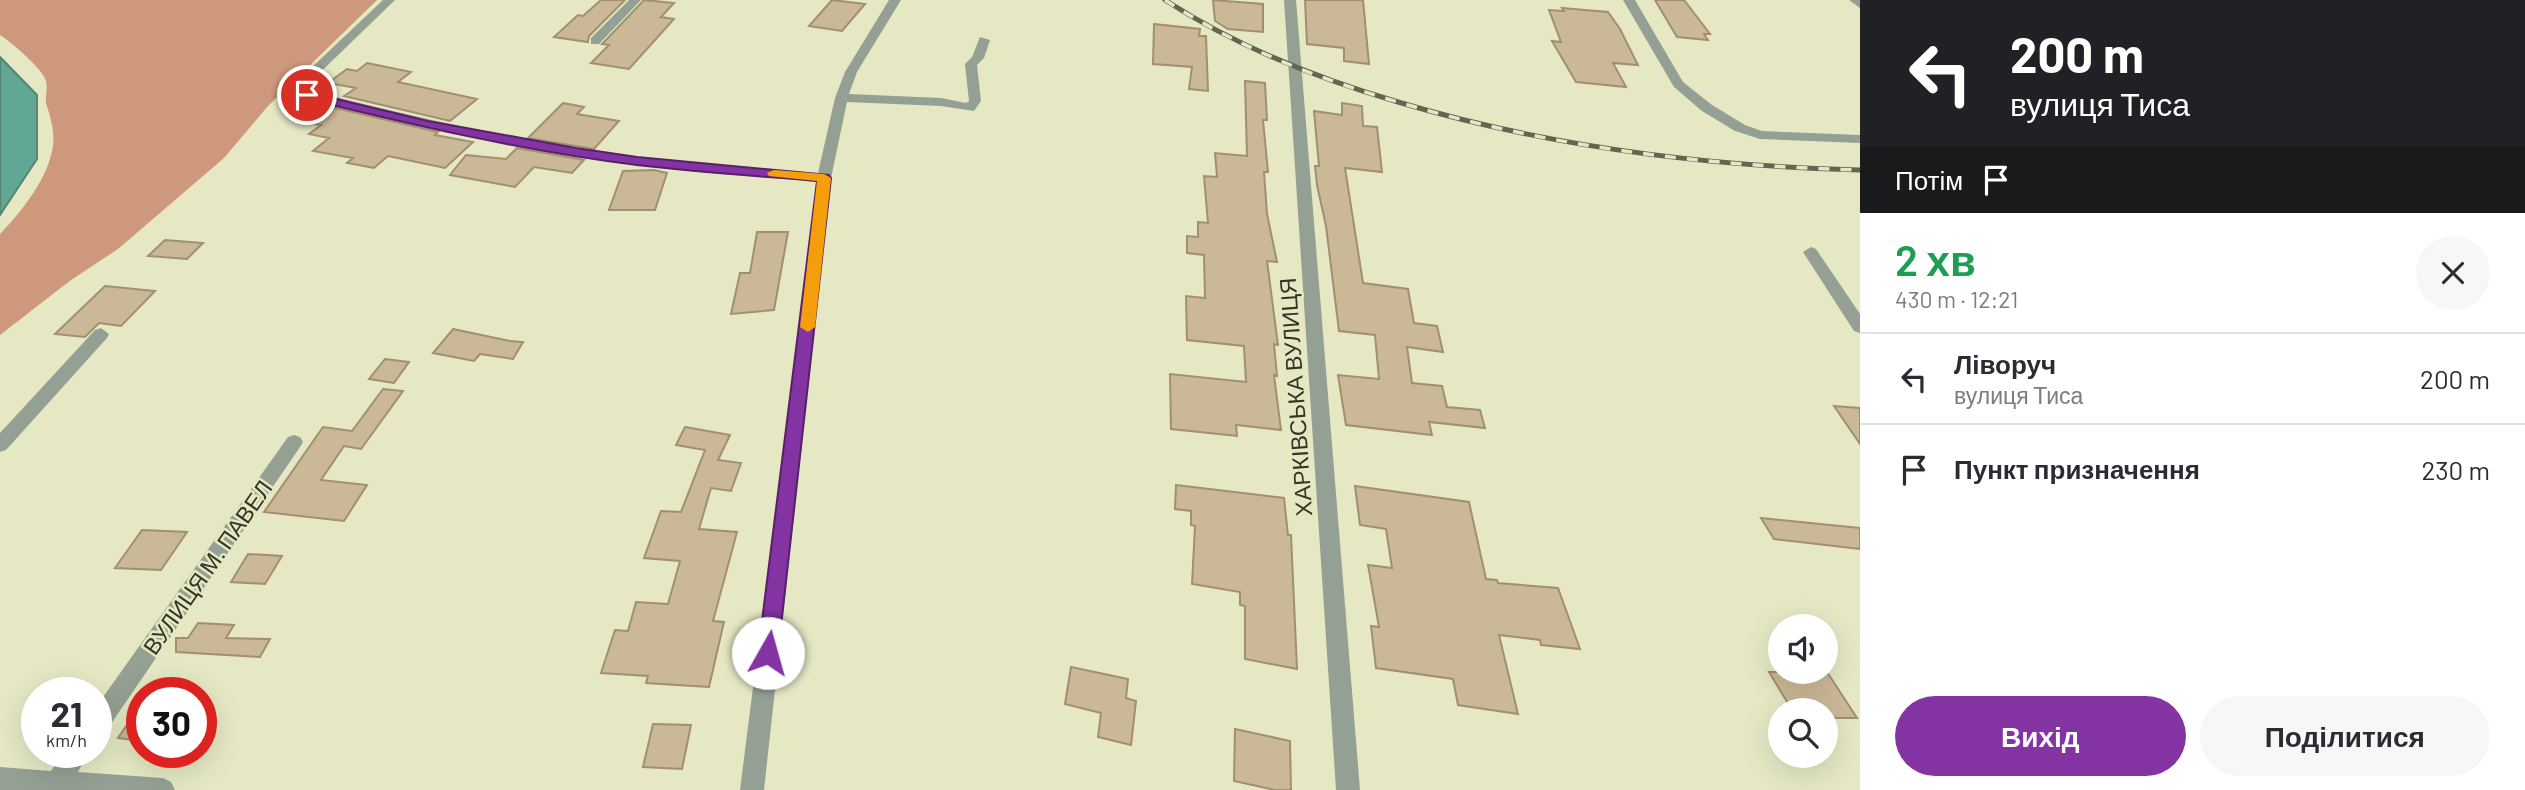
<!DOCTYPE html>
<html lang="uk">
<head>
<meta charset="utf-8">
<style>
	:root { --surface:#fff; --page:#f7f7f7; --text:#2b2b33; --muted:#7c7c81; --line:#e1e1e2; --accent:#8433a3 }
	body { margin:0; font-family:Barlow,sans-serif; background:var(--page); color:var(--text); height:100vh; display:flex; flex-direction:column; font-size:26px; white-space:nowrap }
	* { box-sizing:border-box; margin:0 }
	p { font-size:23px; color:var(--muted) }
	.icon { flex:none; width:38px; height:38px; fill:none; stroke:currentColor; stroke-width:2; stroke-linecap:round; stroke-linejoin:round }
	.map { position:relative; flex:1; overflow:hidden }
	.details { display:flex; flex-direction:column; background:var(--surface); width:665px }
	.details>* { flex:none }
	.banner { background:#202124; color:#fff; overflow:hidden }
	.buttons { position:absolute; left:1768px; top:614px; display:grid; gap:14px }
	.buttons a { display:grid; place-items:center; width:70px; height:70px; border-radius:50%; background:var(--surface); box-shadow:0 7px 28px #0002; font-size:35px }
	.speed { position:absolute; left:21px; top:677px; display:flex; gap:14px; font-size:35px; font-weight:700; text-align:center }
	.speed>* { display:grid; place-content:center; width:91px; height:91px; border-radius:50%; background:var(--surface); box-shadow:0 7px 28px #0002; line-height:1 }
	.speed small { font-size:18px; font-weight:400 }
	.speed .limit { border:10px solid #d22; background:#fff; color:#111 }
	.pin { position:absolute; display:grid; place-items:center; width:60px; height:60px; color:#fff; margin:-30px; border:4px solid #fff; border-radius:50%; box-shadow:0 2px 7px #0007 }
	.me { position:absolute; width:77px; margin:-38px; rotate:7deg; stroke-linejoin:round; filter:drop-shadow(0 0 5px #0008) }
	.turn { display:flex; align-items:center; gap:24px; height:147px; padding:0 35px; font-size:32px }
	.turn .icon { width:91px; height:91px; stroke-width:2.5 }
	.turn b { display:block; font-size:49px; line-height:60px }
	.then { display:flex; align-items:center; height:66px; padding:0 35px; background:#0003; gap:14px; font-size:26px }
	.round { display:grid; place-items:center; flex:none; width:74px; height:74px; border-radius:37px; background:var(--page) }
	.headline { display:flex; align-items:center; justify-content:space-between; height:119px; padding:0 35px }
	h1 { font-size:42px; font-weight:600; line-height:52px; color:#1e9e55 }
	.button { display:flex; gap:14px; margin-top:auto; padding:14px 35px }
	.button a { flex:1; height:80px; border-radius:42px; background:var(--accent); color:#fff; font-size:28px; font-weight:600; line-height:80px; text-align:center }
	.button a+a { background:var(--page); color:var(--text) }
	ul { padding:0; list-style:none }
	li { display:flex; align-items:center; gap:21px; height:91px; padding:0 35px; border-top:2px solid var(--line) }
	li div { flex:1 }
	li b { display:block; font-size:26px }
	li em { font-style:normal }
	main { display:flex; flex:1; min-height:0 }
	.map>svg:first-child { display:block }
	.forest { fill:#ce987c }
	.water { fill:#61a794; stroke:#548573; stroke-width:2 }
	.building { fill:#cbb897; stroke:#a18f6f; stroke-width:2 }
	.lines { fill:none; stroke-linecap:round; stroke-linejoin:round }
	.minor { fill:#95a094; fill-rule:evenodd }
	.rail-casing { stroke:#636551; stroke-width:5 }
	.rail { stroke:#e5e8c3; stroke-width:3.5; stroke-dasharray:11; stroke-linecap:butt }
	.route { fill:#8433a3; stroke:#56216a; stroke-width:2 }
	.slow { fill:#f59e0b }
	.labels { text-anchor:middle; dominant-baseline:central; stroke-width:5; stroke-linejoin:round; paint-order:stroke }
	.street-label { font-size:23px; fill:#343527; stroke:#e5e8c3 }
</style>
</head>
<body>
<main>
<div class="map">
<svg width="1860" height="790" viewBox="0 0 1860 790">
	<rect width="100%" height="100%" fill="#e5e8c3"/>
	<!-- forest -->
	<path class="forest" d="M0,0H377L268,106L224,158L118,249L71,280L0,335V234C22,211 48,179 53,146C55,131 50,116 46,103C45,96 48,88 46,81C44,70 10,41 0,35Z"/>
	<!-- water -->
	<path class="water" d="M0,57L37,95V159L0,215Z"/>
	<!-- building -->
	<path class="building" d="M601,0H625L589,36L588,42L554,37L578,15L583,16Z
		M644,0L674,3L661,17L674,19L629,69L591,63L609,45L602,44Z
		M832,0L865,4L842,31L809,26Z
		M1213,0L1263,4V32L1228,29L1215,21Z
		M1305,0H1363L1369,64L1344,61V48L1307,44Z
		M1655,0H1684L1710,34H1704L1708,40L1677,37Z
		M1562,8L1608,12L1620,29L1638,65L1613,63L1626,87L1576,82L1552,41L1561,42L1549,10L1564,11Z
		M1154,24L1200,29L1199,36H1206L1208,91L1189,89L1192,67L1153,64Z
		M367,63L411,72L398,82L477,99L450,121L344,96L356,88L328,83L347,69L357,71Z
		M1245,81L1265,83L1267,120H1263L1268,172H1264L1267,214L1277,262L1267,261L1278,345L1274,344L1277,376L1274,375L1281,430L1236,425L1237,436L1171,429L1170,374L1246,382L1244,346L1187,340L1186,296L1205,298L1204,255L1187,253V236L1198,237V222L1208,223L1204,176L1217,177L1215,153L1247,156Z
		M563,103L584,107L577,114L619,121L594,149L528,138Z
		M1342,103L1362,106L1363,126L1377,127L1382,172L1345,168L1363,283L1408,289L1414,323L1437,326L1443,352L1407,347L1412,383L1442,386L1447,407L1480,410L1485,428L1429,422L1432,435L1346,425L1338,375L1379,379L1375,335L1339,331L1326,226L1317,185L1315,166H1319L1314,111L1342,115Z
		M331,107L438,132L435,135L473,142L445,168L388,156L374,168L347,163L353,158L313,151L329,138L309,134L321,125L310,123Z
		M517,148L584,160L572,173L534,167L515,187L450,175L466,155L506,159Z
		M654,170L667,173L655,210H609L623,171Z
		M757,232H788L774,310L731,314L740,273H750Z
		M165,240L203,243L187,259L148,256Z
		M105,286L155,291L121,326L99,323L85,337L55,334Z
		M453,329L510,341L523,342L513,359L480,354L474,361L433,353Z
		M385,359L409,362L394,383L369,379Z
		M383,389L403,391L361,449L344,446L321,480L367,485L344,521L264,512L323,427L352,431Z
		M1834,406L1860,408V444Z
		M685,427L730,435L718,460L741,463L731,491L711,488L699,529L737,532L713,621L724,622L709,687L646,683L648,676L601,673L615,630L628,631L636,602L668,604L680,561L644,558L661,511L681,512L705,450L676,445Z
		M1176,485L1284,498L1288,535H1291L1297,669L1245,659V606L1240,605V592L1192,584L1195,526L1191,525V511L1175,509Z
		M1355,486L1469,502L1486,579L1497,580L1498,583L1558,588L1580,649L1541,645L1540,640L1499,635L1518,714L1458,705L1453,679L1376,668L1371,626L1379,627L1368,565L1392,568L1386,529L1360,525Z
		M1761,518L1860,528V549L1774,539Z
		M142,530L187,532L161,570L115,568Z
		M248,554L282,556L265,584L231,582Z
		M198,623L234,625L226,638L270,639L260,657L176,652V638H188Z
		M1071,667L1128,679L1126,698L1136,701L1131,745L1098,737L1101,713L1065,704Z
		M1769,672H1827L1857,718H1825V710H1792Z
		M142,703V741L118,738Z
		M653,724L691,725L682,769L643,767Z
		M1235,729L1290,741L1291,790H1275L1234,781Z"/>
	<g class="lines">
		<!-- minor -->
		<path class="minor" d="M383,0H395L303,89C413,116 524,144 637,157C697,164 758,168 818,173L835,98L845,72L889,0H901L857,72L849,94L941,98L966,103L969,101L965,64L972,57L980,37L990,40L984,58L977,65L981,101L974,111L941,106L847,102L831,178L764,790H740L817,182C756,176 695,173 635,165C518,150 404,122 290,94V88Z
			M629,0H641L599,44H591V38Z
			M1284,0H1296L1360,790H1336Z
			M1623,0H1635L1683,82L1712,105L1745,125L1762,131L1860,135V143L1760,139L1735,131L1702,111L1674,87Z
			M1849,0H1860V8Z
			M1811,247L1816,249L1860,314V333L1854,331L1803,252Z
			M101,328L109,334L107,338L6,450L0,452V433L95,330Z
			M294,435L300,437L303,442L300,447L104,734L96,737V707L288,437Z
			M64,752H89L78,772L163,778L171,782L175,790H0V767L51,771Z"/>
		<!-- rail casing -->
		<g class="rail-casing">
			<path id="rail" d="M1165,0C1237,47 1316,78 1398,102C1549,147 1703,166 1860,170"/>
		</g>
		<!-- rail -->
		<use href="#rail" class="rail"/>
	</g>
	<!-- route -->
	<path class="route" d="M307,92L428,121L576,148L637,157L829,175L831,178L778,653L775,659L768,662L761,659L758,653L817,181C757,176 697,172 637,165C524,151 413,125 303,98L301,95Z"/>
	<!-- slow -->
	<path class="slow" d="M774,170L824,174L831,178L815,327L808,332L800,327L817,181L769,176L767,173Z"/>
	<g class="labels">
		<!-- street labels -->
		<g class="street-label">
			<text transform="translate(1295 397) rotate(-94)">ХАРКІВСЬКА ВУЛИЦЯ</text>
			<text transform="translate(207 567) rotate(-55)">ВУЛИЦЯ М. ПАВЕЛ</text>
		</g>
	</g>
</svg>
<div class="buttons">
<a><svg class="icon" aria-label="sound" viewBox="0 0 24 24"><path d="M4 9h4l5-4v14l-5-4H4zM17 9q2 3 0 6"/></svg></a>
<a><svg class="icon" aria-label="search" viewBox="0 0 24 24"><circle cx="10" cy="10" r="6"/><path d="M15 15l6 6"/></svg></a>
</div>
<div class="speed"><div>21<small>km/h</small></div><div class="limit">30</div></div>
<div class="pin" style="left:307px;top:95px;background:#d93025"><svg class="icon" aria-label="arrive" viewBox="0 0 24 24"><path d="M6 21V4h12l-3 4 3 4H6"/></svg></div>
<svg class="me" style="left:768px;top:653px" viewBox="-20 -20 40 40"><circle r="19" fill="#fff"/><path d="M0-13L10 11 0 6-10 11z" fill="#8433a3"/></svg>
</div>
<section class="details">
<div class="banner">
<div class="turn"><svg class="icon" aria-label="left" viewBox="0 0 24 24"><path d="M17 20v-9H6M10 6l-5 5 5 5"/></svg><div><b>200 m</b>вулиця Тиса</div></div>
<div class="then">Потім<svg class="icon" aria-label="arrive" viewBox="0 0 24 24"><path d="M6 21V4h12l-3 4 3 4H6"/></svg></div>
</div>
<div class="headline"><div><h1>2 хв</h1><p>430 m · 12:21</p></div><a class="round"><svg class="icon" aria-label="close" viewBox="0 0 24 24"><path d="M6 6l12 12M18 6L6 18"/></svg></a></div>
<ul>
<li><svg class="icon" aria-label="left" viewBox="0 0 24 24"><path d="M17 20v-9H6M10 6l-5 5 5 5"/></svg><div><b>Ліворуч</b><p>вулиця Тиса</p></div><em>200 m</em></li>
<li><svg class="icon" aria-label="arrive" viewBox="0 0 24 24"><path d="M6 21V4h12l-3 4 3 4H6"/></svg><div><b>Пункт призначення</b></div><em>230 m</em></li>
</ul>
<div class="button"><a>Вихід</a><a>Поділитися</a></div>
</section>
</main>
</body>
</html>
